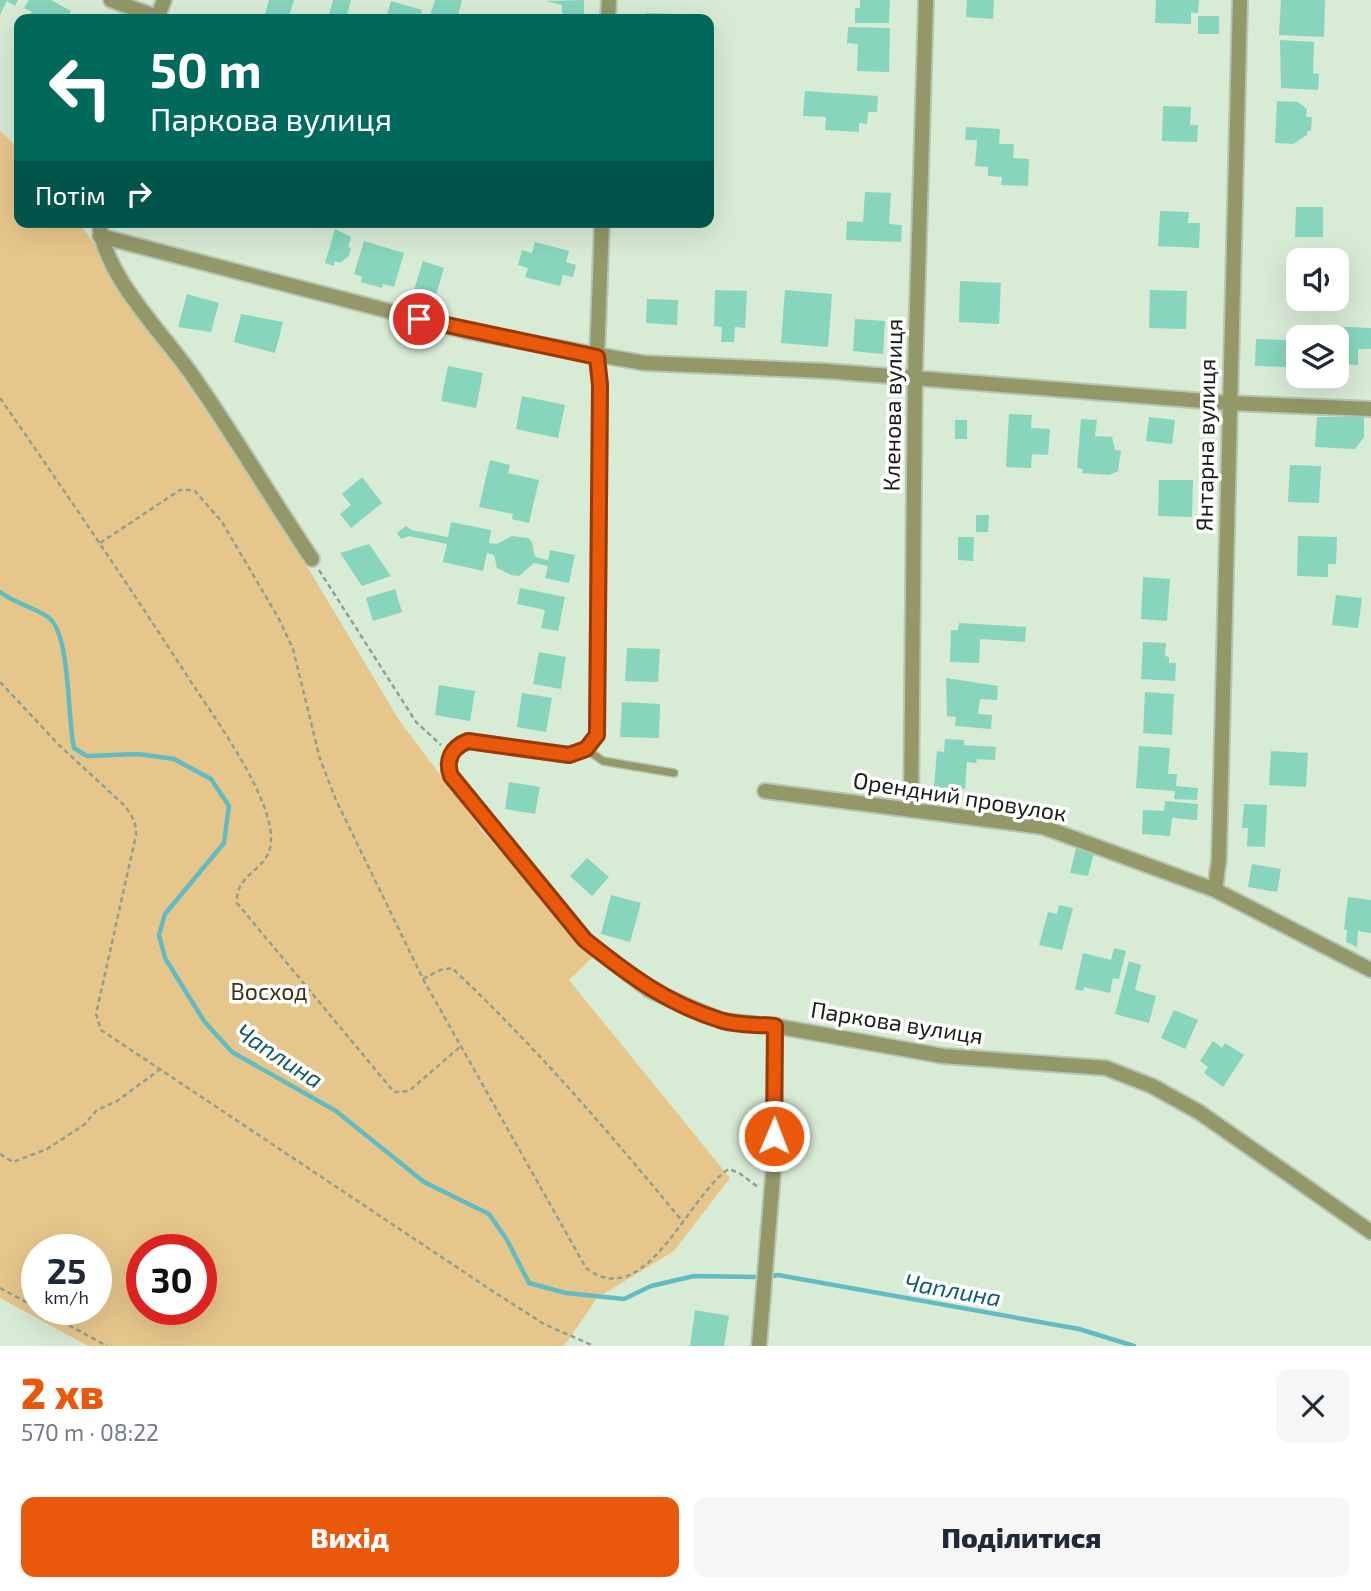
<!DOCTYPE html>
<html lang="uk">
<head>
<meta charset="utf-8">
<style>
	:root { --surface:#fff; --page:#f6f6f7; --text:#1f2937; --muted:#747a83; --accent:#ea580c }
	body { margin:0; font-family:"Exo 2",sans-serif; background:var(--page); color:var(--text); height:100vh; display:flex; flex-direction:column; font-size:26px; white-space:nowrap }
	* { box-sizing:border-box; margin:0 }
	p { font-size:23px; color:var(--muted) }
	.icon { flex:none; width:38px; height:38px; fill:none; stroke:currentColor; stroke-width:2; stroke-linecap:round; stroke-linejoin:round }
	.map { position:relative; height:1346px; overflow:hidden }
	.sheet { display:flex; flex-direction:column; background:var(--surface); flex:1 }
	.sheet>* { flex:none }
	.top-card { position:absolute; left:14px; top:14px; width:700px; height:214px; border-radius:14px; box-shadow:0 7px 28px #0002; background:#00695c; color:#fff; overflow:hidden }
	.fabs { position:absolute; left:1286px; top:248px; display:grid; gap:14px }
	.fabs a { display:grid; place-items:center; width:63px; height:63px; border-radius:14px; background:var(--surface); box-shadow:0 7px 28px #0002; font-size:35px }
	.speed { position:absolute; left:21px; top:1234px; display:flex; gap:14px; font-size:35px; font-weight:700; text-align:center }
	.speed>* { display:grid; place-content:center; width:91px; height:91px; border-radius:50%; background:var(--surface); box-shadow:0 7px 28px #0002; line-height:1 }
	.speed small { font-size:18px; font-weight:400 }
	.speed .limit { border:10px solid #d22; background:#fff; color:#111 }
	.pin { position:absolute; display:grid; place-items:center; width:60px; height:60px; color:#fff; margin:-30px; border:4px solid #fff; border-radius:50%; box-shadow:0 2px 7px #0007 }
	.me { position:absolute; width:77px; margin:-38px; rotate:1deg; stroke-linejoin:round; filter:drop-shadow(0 0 5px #0008) }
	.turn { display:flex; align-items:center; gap:24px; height:147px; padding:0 21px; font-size:32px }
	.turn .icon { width:91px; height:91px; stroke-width:2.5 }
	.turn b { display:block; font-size:49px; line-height:60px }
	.then { display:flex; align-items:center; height:66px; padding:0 21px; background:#0003; gap:14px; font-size:26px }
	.round { display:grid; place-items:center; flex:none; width:74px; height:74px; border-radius:14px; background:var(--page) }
	.headline { display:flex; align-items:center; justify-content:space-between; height:119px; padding:0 21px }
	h1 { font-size:42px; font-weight:800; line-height:52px; color:var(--accent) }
	.primary-button { display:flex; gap:14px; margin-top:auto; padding:14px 21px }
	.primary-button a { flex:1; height:80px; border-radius:14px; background:var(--accent); color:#fff; font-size:28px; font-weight:800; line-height:80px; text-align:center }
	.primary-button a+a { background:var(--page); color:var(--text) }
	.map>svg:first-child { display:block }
	.green { fill:#e7c68b; fill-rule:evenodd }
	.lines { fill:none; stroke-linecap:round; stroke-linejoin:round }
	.stream { stroke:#61bbc2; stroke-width:4.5 }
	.building { fill:#86d5bc }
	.lane-casing { stroke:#b6c6b3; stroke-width:10 }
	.street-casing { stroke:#b6c6b3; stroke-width:18 }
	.path { stroke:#919f8e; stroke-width:2.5; stroke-dasharray:5 3.5; stroke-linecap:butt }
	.lane { stroke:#949768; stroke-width:7 }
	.street { stroke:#949768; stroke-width:14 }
	.route-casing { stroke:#983908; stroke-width:18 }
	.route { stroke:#ea580c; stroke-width:12 }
	.labels { text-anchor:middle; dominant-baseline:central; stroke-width:7; stroke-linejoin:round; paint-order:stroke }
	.street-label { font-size:23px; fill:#191f17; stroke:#fff }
	.park-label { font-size:23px; fill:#403116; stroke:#fff }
	.water-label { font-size:24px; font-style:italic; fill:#115e63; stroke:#fff }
</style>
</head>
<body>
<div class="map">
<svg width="1371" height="1346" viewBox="0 0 1371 1346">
	<rect width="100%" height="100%" fill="#d8ebd5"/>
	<!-- green -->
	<path class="green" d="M0,131L19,149V222H79L290,538L399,720L484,833L594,956L569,980L730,1178L674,1251L597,1298L564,1346H88L0,1298ZM37,1250H96V1309H37ZM142,1250H201V1309H142Z"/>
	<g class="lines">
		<!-- stream -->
		<path class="stream" d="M0,592C14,603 33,607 48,617C71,633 67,718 74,748L87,756L138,754L174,759L211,779L229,806L224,843L165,914L159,935L165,958L204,1021L232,1052L336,1111L424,1182L489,1214L507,1240L529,1283L566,1293L624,1299L651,1286L694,1276L756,1277
			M766,1277L778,1275L1079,1329L1134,1346"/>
	</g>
	<!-- building -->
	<path class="building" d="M0,0H18L15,6L7,1L0,15Z
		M29,0H51L71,11L67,19H28L32,12L24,8Z
		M269,0H294L288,19L265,14Z
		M333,0H351L346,19L328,18Z
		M435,0H462L457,19L430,16Z
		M584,0V19H562V5L546,1Z
		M860,0H890L889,23H855V8H860Z
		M967,0H994L993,19L966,17Z
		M1156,0H1199L1198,13H1191V24L1155,23Z
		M1281,0H1325L1324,37L1279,35Z
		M391,1L422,10L420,19H386Z
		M646,13L679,14V19H646Z
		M1198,16H1219V34H1198Z
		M848,27L890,28L889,72L857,71L858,44L847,43Z
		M1280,40L1314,42L1313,73L1319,74L1318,90L1281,88Z
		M805,91L878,96L877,112H868L867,124L859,123V132L825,130L826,117L803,116Z
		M1277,101L1298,102L1307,109L1306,117H1312L1311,131H1307V135L1293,144L1275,143Z
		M1163,106L1191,107L1190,125H1198L1197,142L1162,141Z
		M966,127L1000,129L999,144H1014L1013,158L1029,159L1028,186L1001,185L1002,177L988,176V167L975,166L977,140H965Z
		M865,192L891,193L889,224L902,225L901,242L846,240L847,221L863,222Z
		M1296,207H1323V237H1295Z
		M1160,211L1189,212L1188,223H1200L1199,248L1158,246Z
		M335,229L351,237L348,247L351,248L349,256L340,263L335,261L334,266L325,263Z
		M364,241L404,253L394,287L383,284L382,288L361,282L362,277L354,274Z
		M535,242L569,251L566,262L576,265L573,277L563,275L560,286L525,277L528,268L518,265L522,250L532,253Z
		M423,261L444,268L430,315L413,310L419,291L414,290Z
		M960,281L1001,283L999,324L959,322Z
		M715,290L747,291L745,328L735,327L734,342H721L722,327L714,326Z
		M785,290L832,294L828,347L781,343Z
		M1150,290L1187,291L1186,329L1149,328Z
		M187,294L219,303L211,332L178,327Z
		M647,299L678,300L677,325L646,323Z
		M241,314L283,322L275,353L234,342Z
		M855,319L885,321L883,354L853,351Z
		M1327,326L1371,328V349H1358V365L1337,364V338H1326Z
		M1256,339L1288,340L1287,367L1255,366Z
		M448,366L483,373L476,408L441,401Z
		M522,396L565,405L558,438L516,429Z
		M1009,414L1032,415L1031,428L1050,429L1048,455L1032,454L1031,468L1006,467Z
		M1149,417L1175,420L1172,444L1146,441Z
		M1317,417H1364V437L1355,449L1315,447Z
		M1081,419L1097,420L1095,436L1112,437L1115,450L1121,451L1118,471L1109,475L1082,473L1083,469L1077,468Z
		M955,420H967V439H955Z
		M490,460L510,465L508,473L539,480L529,523L512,519L513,514L479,507Z
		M1290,465L1321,466L1319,503L1288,502Z
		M362,477L382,503L351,528L340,514L351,505L342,494Z
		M1159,480H1193L1192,517L1158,516Z
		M976,515H989L988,532H976Z
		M451,522L491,530L489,543L497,544L512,536L528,538L532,542L535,557L548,560L550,550L575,555L569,583L545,578L548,566L534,563L519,576L511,575L497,568L494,555L487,553L483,571L443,562L447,544L409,536L401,539L397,533L406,526L411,530L448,537Z
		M1298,536L1337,537L1336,564H1328V577L1297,576Z
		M958,537H974L973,561L958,560Z
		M369,544L391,576L362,586L340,553Z
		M1143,577L1170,579L1167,621L1141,619Z
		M520,588L565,597L558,631L541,628L545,610L517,604Z
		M395,589L402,612L373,621L366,598Z
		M1336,595L1362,598L1358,628L1332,625Z
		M959,623L1026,627L1025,642L980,639L979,663L950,662L951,630H958Z
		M1143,642L1166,643L1165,656L1169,657V663H1176L1175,681L1141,679Z
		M627,648L660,649L658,682L625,681Z
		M539,652L566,657L561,689L533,684Z
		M946,678L998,686L997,700L980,699L978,714L992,715L991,729L955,726L956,717L947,716Z
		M439,685L475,691L470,721L435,715Z
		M1145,692L1174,694L1172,735L1143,733Z
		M522,693L552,698L546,732L517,727Z
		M622,702L660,704L659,738L620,737Z
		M945,739L964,740V745L996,747L995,760L977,759L976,763L967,762L965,789L934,787L937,751L944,752Z
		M1139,746L1170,748L1168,774H1177L1176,786L1198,788L1197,800L1174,799L1175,791L1136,788Z
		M1271,751L1308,753L1306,787L1269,785Z
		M509,782L540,787L535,814L505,809Z
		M1165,801L1198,804L1197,820L1172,818L1170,836L1142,834L1143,810L1164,811Z
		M1244,804L1267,805L1265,847L1247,846L1248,828H1242Z
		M1077,844L1095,848L1088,876L1070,873Z
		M587,858L609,877L592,896L570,876Z
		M1252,864L1281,869L1277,892L1248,887Z
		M611,895L641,903L630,942L601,934Z
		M1348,897L1371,900V933L1358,931L1357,947L1346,942L1347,930L1344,929Z
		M1059,905L1073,908L1062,950L1039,945L1048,912L1057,914Z
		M1114,948L1126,951L1119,979L1113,978L1110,993L1084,987L1083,991L1075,989L1083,953L1111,960Z
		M1129,961L1141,965L1135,990L1156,996L1149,1023L1115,1014Z
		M1174,1010L1198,1020L1185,1049L1161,1038Z
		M1213,1041L1222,1048L1225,1043L1244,1055L1223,1087L1204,1073L1208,1067L1200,1061Z
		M695,1310L729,1316L724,1346H690Z"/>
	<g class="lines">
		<!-- lane casing -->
		<g class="lane-casing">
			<path id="lane" d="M586,749L603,761L674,773"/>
		</g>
		<!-- street casing -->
		<g class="street-casing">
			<path id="street" d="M111,0L162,19
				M157,19L164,0
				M608,19L609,0
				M99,222C104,276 161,331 192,375C234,435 271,498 312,559
				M602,222L597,357L600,385L597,735L586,749L569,755L468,741C452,747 445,760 451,776L585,940L649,990L722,1021L775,1026L943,1056L1106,1068L1152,1086L1199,1112L1371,1232
				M100,236L470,332L644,363L826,371L1229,403L1371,409
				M765,791L1043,827L1215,890L1371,970
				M911,810L915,376L926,0
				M1215,890L1219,859L1240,0
				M759,1346L774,1162L775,1026"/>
		</g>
		<!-- path -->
		<path class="path" d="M0,398C62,487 123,577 182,668C207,708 273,794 271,841C270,871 235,872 237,903L394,1092L409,1091L461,1046
			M100,543L180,490H194L222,522L279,619L293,649L320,759L336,800L423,979L586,1268C646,1314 688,1195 729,1169L739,1173L758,1187
			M319,570L416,722L441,745
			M0,682L59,745L126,807L135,822L136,835L96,1014L101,1030L497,1294L544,1324L594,1346
			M423,979L440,970L452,968C535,1046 610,1133 682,1221
			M0,1154L13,1162L47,1149L84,1125L97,1110L117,1101L159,1070
			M0,1288L37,1308
			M39,1309L107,1346"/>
		<!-- lane -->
		<use href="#lane" class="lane"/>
		<!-- street -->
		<use href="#street" class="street"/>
	</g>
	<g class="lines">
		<!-- route casing -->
		<g class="route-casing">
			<path id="route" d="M419,319L597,357L600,385L597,735L586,749L569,755L468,741C452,747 445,760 451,776L585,940C629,975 666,1003 720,1020C737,1026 757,1024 775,1026L774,1136"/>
		</g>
		<!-- route -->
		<use href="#route" class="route"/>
	</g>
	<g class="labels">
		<!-- street labels -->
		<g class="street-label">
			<text transform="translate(892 405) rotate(-89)">Кленова вулиця</text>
			<text transform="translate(1205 445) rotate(-89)">Янтарна вулиця</text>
			<text transform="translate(960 796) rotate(9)">Орендний провулок</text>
			<text transform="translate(897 1022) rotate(9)">Паркова вулиця</text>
		</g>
		<!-- park labels -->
		<g class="park-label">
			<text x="269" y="991">Восход</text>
		</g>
		<!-- water labels -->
		<g class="water-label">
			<text transform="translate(280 1055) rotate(33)">Чаплина</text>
			<text transform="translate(953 1289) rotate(10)">Чаплина</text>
		</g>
	</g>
</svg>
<div class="fabs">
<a><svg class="icon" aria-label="sound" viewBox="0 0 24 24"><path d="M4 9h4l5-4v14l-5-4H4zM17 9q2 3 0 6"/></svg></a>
<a><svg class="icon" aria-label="layers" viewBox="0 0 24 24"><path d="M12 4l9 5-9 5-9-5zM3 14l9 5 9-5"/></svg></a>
</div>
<div class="speed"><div>25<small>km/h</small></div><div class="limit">30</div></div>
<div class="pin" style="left:419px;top:319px;background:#d93025"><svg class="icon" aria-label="arrive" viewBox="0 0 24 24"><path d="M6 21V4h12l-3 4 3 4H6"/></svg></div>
<svg class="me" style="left:774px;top:1136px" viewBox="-20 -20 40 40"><circle r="17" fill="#ea580c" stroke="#fff" stroke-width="3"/><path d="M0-11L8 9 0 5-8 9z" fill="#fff"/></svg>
<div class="top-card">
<div class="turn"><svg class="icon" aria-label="left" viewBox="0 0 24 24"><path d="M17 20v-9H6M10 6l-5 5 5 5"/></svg><div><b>50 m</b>Паркова вулиця</div></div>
<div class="then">Потім<svg class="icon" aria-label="right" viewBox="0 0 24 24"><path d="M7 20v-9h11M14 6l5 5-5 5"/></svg></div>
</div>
</div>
<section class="sheet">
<div class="headline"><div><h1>2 хв</h1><p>570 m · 08:22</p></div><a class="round"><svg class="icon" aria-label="close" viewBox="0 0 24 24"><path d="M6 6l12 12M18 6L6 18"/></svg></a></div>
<div class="primary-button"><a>Вихід</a><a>Поділитися</a></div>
</section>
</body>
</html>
